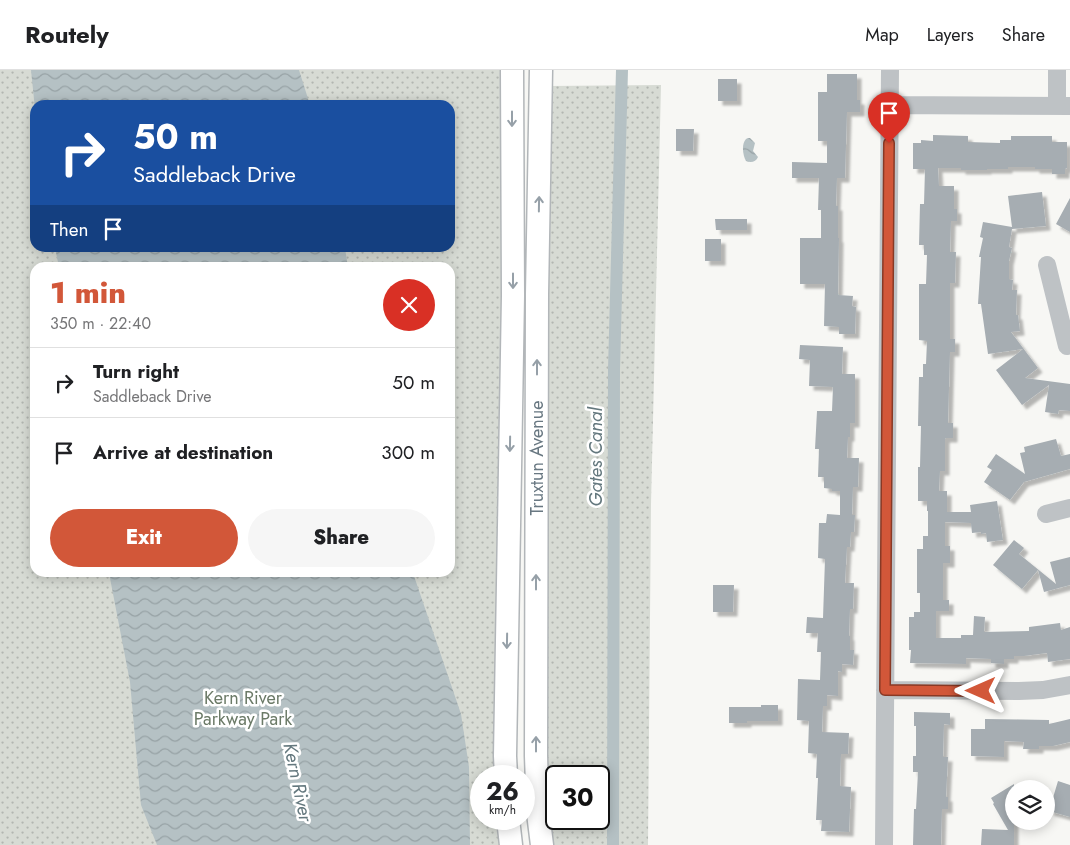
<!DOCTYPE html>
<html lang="en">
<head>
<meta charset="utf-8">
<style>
	:root { --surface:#fff; --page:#f6f6f6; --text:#202124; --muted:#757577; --line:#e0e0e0; --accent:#d25739 }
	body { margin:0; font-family:Jost,sans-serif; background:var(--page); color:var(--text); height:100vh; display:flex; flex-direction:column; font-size:19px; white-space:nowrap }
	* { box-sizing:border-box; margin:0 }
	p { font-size:16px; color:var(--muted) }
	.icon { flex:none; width:28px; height:28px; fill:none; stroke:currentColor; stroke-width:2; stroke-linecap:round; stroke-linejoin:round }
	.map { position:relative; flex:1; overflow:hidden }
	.sheet { position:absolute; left:30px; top:192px; width:425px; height:315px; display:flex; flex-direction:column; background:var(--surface); border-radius:15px; box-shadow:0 2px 12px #0003 }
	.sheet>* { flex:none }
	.banner { position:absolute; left:30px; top:30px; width:425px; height:152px; border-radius:15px; box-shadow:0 2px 12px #0003; background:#1a4fa0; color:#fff; overflow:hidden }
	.tools { position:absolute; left:1005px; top:710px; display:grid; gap:10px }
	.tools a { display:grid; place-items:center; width:50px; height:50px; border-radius:50%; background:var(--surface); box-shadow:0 2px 12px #0003; font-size:25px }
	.speed { position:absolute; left:470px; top:695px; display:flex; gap:10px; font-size:25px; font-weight:700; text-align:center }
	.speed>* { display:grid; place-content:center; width:65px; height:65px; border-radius:50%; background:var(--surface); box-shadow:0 2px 12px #0003; line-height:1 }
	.speed small { font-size:12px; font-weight:400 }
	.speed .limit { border:2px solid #111; border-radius:8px; background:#fff; color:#111 }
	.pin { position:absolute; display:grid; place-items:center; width:42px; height:42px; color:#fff; margin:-51px -21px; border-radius:50% 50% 50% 0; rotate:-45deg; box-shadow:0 0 5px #0007 }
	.pin .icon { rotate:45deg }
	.me { position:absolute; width:55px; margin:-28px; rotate:270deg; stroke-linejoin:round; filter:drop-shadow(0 0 4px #0008) }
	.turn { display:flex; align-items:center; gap:18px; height:105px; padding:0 20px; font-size:22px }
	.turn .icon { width:65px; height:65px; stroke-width:2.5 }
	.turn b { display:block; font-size:35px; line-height:42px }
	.then { display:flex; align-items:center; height:48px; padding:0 20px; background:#0003; gap:10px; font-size:19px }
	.round { display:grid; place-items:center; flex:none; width:52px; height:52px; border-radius:26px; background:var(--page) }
	.overview { display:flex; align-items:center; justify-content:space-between; height:85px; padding:0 20px }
	h1 { font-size:30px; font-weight:800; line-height:38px; color:var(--accent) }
	.button { display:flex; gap:10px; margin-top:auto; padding:10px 20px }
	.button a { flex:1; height:58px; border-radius:30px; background:var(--accent); color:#fff; font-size:20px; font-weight:800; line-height:58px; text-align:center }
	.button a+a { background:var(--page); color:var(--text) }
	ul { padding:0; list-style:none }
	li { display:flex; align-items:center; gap:15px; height:70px; padding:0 20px; border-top:1px solid var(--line) }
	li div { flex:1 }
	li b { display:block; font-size:19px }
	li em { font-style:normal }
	header { display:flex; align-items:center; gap:30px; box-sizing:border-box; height:70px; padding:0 25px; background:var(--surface); border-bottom:1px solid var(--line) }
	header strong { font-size:24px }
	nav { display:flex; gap:28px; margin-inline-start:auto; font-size:18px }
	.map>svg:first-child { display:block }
	.park { fill:url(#park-dots); fill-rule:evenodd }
	.water { fill:url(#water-waves) }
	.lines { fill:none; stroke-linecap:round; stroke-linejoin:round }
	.canal { stroke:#b5c1c4; stroke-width:12 }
	.building { fill:#a6adb2; filter:url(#shadow) }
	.major-casing { stroke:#b2b6b9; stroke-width:25 }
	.minor { stroke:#bec2c5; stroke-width:18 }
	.major { stroke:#fff; stroke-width:22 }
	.oneway { stroke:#96a0a8 }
	.route-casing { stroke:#883925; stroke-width:12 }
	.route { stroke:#d25739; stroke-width:9 }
	.labels { text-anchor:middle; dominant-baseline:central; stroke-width:5; stroke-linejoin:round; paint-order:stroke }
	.street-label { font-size:18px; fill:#697882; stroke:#fff }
	.park-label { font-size:18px; fill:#6b7a67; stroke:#fff }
	.water-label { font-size:19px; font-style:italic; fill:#64787e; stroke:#fff }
</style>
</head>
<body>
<header>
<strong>Routely</strong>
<nav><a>Map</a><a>Layers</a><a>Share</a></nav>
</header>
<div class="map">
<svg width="1070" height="775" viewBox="0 0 1070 775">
	<defs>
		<pattern id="park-dots" width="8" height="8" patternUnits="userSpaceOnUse" patternTransform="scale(1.25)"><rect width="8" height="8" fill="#d7dbd4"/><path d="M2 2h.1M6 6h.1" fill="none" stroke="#b2b6b1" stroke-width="1.8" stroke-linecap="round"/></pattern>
		<pattern id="water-waves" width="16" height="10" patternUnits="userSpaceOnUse" patternTransform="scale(1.25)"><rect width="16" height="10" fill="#b5c1c4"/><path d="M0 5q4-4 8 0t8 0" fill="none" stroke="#97a2a5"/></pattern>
		<filter id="shadow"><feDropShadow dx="4.5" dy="4.5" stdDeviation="1" flood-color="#0004"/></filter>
	</defs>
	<rect width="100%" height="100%" fill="#f7f7f4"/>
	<!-- park -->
	<path class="park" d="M0,0H504L499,706H481V749H501L503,775H0ZM35,35H450V178H35ZM35,198H450V502H35Z
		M661,15L651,434L648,775H550L545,717L549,16ZM556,706H599V749H556Z"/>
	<!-- water -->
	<path class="water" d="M31,0H299L310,35H35V39Z
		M748,68H750L755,73L753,81L758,87C756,92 751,93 746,91C743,86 741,74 746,69Z
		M55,178H345L348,197H59Z
		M109,503H413L461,644L469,697L470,775H157L141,735L130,612Z"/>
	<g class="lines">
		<!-- canal -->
		<path class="canal" d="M613,775L614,300L622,0"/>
	</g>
	<!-- building -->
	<path class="building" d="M827,4H857V30H860V42H847L845,108H837L836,136H838V168H839L838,225L853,226L852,236L856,237L855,264H839V257L824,256L825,214H800V168H821V140H818L819,108H792V92L827,93V71H818V22H827Z
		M718,9H737V31H718Z
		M676,59H694L693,81H676Z
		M933,65L968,66V72L1000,73V70H1011V66H1052V72H1067V98L1065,99V104H1052V99H1035V97H1008V99H987V100H961V98H938L939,116H954V139H957V151H951L950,182H956L955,213H950V269H955V282H950L948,353H953V368H946L945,369V401H940L939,421H947V442H971L970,435L997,431L1003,470L987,472L986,463L981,464V462L972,463L971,453L945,452V476H950V493H943V530H949V541H936V568H961V565H973L974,546L985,547L984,562L1029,561V557L1060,553L1061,560L1070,557V589L1048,592L1047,583L1024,586H1014V589H1004V594L991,593V589L966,588V594L910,593L911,580H909V547H914V542H920V523H917V479H923V466H928V441H927V431H918V397H920L921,356H918L919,307H923V294H926L927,271L919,270V214H926L927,185H924V175H919L920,134H924L925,99H913V73H921V70L933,71Z
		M1042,122L1046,156L1012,159L1009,177L1012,178L1009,191V209L1013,210L1012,220H1017L1016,245H1018L1020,261L1011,262L1038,298L1025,308L1070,314V341L1059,340L1058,344L1045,342L1049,315L1022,335L996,300L1023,279L988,284L981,234H978L981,187H979L983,168L980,167L983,152L1012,157L1008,126Z
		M1070,128V162L1056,154Z
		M715,149H747V160H716Z
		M705,169H721V191H705Z
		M800,275L843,277L842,304H855V353H850V367H848L847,388H859L858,417H853L852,445H855L854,462H851L850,477H847L845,513H854L853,539H850L849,566H850V580H854L853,595L842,594V602L838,601V626L827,625V636H823L822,662L849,663L848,684H841L840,716L851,717L849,762L821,761L822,750H816L818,708H816L817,684L808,683L809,651L797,650L798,609L820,610L821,582H817L818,563H806L807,547L823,548L825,489L818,488L819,453H826L827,444L840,445V421H832V419L824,418V407H818L819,379H815L817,341H832L833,317L809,316L810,290L799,289Z
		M1056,369L1061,386L1070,384V399L1024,412L1010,430L984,412L992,400L987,397L996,384L1025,404L1020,383L1025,382L1024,377Z
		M1014,470L1024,478L1019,484L1056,514L1050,492L1070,487V515L1044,522L1038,500L1022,519L993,495Z
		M713,515H734L733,542H713Z
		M761,635H778V651H747V653H729V637H761Z
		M914,642L950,643V655L944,654L943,687H948L946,727H948V739H942L941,775H913L914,739H916L918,702H913V686H916V656H914Z
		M985,649L1049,650V654L1070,649V672L1053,676H1039V679H1023L1024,672L1004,671V687L971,686V659H985Z
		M1058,711L1070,715V747L1049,741Z
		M1014,714V775H981L982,759L1008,760L993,734L994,733L991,728Z"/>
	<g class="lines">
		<!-- major casing -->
		<g class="major-casing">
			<path id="major" d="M541,0L537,224L536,686L538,743L542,775
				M506,706L505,686L513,226L512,0
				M508,749L511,775"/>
		</g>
		<!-- minor -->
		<path class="minor" d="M890,35L1070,36
			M1057,36V0
			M1047,195L1067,276L1070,275
			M1046,444L1070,438
			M885,620L1019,621L1043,620L1070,615
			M884,775L890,0"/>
		<!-- major -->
		<use href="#major" class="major"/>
	</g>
	<!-- one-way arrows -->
	<defs><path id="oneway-shaft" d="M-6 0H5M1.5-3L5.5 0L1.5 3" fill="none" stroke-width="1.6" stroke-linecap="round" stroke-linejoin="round" transform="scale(1.25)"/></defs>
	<g class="oneway">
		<use href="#oneway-shaft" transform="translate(512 49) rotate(90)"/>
		<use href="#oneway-shaft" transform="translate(539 134) rotate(-89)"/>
		<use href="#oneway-shaft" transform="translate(513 211) rotate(90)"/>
		<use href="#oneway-shaft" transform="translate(537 297) rotate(-90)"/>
		<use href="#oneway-shaft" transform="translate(510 374) rotate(91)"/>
		<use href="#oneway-shaft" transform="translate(536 512) rotate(-90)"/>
		<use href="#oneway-shaft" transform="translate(507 571) rotate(91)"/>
		<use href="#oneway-shaft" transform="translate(536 674) rotate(-90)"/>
	</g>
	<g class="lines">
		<!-- route casing -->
		<g class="route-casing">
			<path id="route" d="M889,73L885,620L981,621"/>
		</g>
		<!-- route -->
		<use href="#route" class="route"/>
	</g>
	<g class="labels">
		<!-- street labels -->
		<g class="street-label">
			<text transform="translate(537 388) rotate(-90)">Truxtun Avenue</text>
		</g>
		<!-- park labels -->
		<g class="park-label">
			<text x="243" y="628">Kern River<tspan x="243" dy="21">Parkway Park</tspan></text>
		</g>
		<!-- water labels -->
		<g class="water-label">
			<text transform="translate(595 387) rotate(-90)">Gates Canal</text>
			<text transform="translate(298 712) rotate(78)">Kern River</text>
		</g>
	</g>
</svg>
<div class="tools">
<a><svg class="icon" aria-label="layers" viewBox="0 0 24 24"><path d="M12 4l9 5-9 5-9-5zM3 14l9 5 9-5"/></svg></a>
</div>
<div class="speed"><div>26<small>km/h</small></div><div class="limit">30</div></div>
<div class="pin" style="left:889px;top:73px;background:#d93025"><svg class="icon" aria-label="arrive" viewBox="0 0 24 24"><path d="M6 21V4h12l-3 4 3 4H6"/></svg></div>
<svg class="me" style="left:981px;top:621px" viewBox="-20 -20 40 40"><path d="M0-17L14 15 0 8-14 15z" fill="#d25739" stroke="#fff" stroke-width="4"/></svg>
<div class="banner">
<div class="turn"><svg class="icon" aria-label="right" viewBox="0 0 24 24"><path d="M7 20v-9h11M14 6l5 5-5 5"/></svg><div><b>50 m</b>Saddleback Drive</div></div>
<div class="then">Then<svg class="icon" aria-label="arrive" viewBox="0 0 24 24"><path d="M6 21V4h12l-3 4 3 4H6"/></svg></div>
</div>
<section class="sheet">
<div class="overview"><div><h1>1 min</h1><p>350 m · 22:40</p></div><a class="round" style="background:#d93025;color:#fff"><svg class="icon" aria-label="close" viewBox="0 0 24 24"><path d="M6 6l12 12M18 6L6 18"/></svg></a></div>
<ul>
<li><svg class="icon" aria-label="right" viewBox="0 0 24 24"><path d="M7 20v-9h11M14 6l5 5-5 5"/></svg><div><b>Turn right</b><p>Saddleback Drive</p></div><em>50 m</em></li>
<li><svg class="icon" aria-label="arrive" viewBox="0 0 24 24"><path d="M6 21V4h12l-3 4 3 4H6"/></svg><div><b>Arrive at destination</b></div><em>300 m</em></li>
</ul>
<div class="button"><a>Exit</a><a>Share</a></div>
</section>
</div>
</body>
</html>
